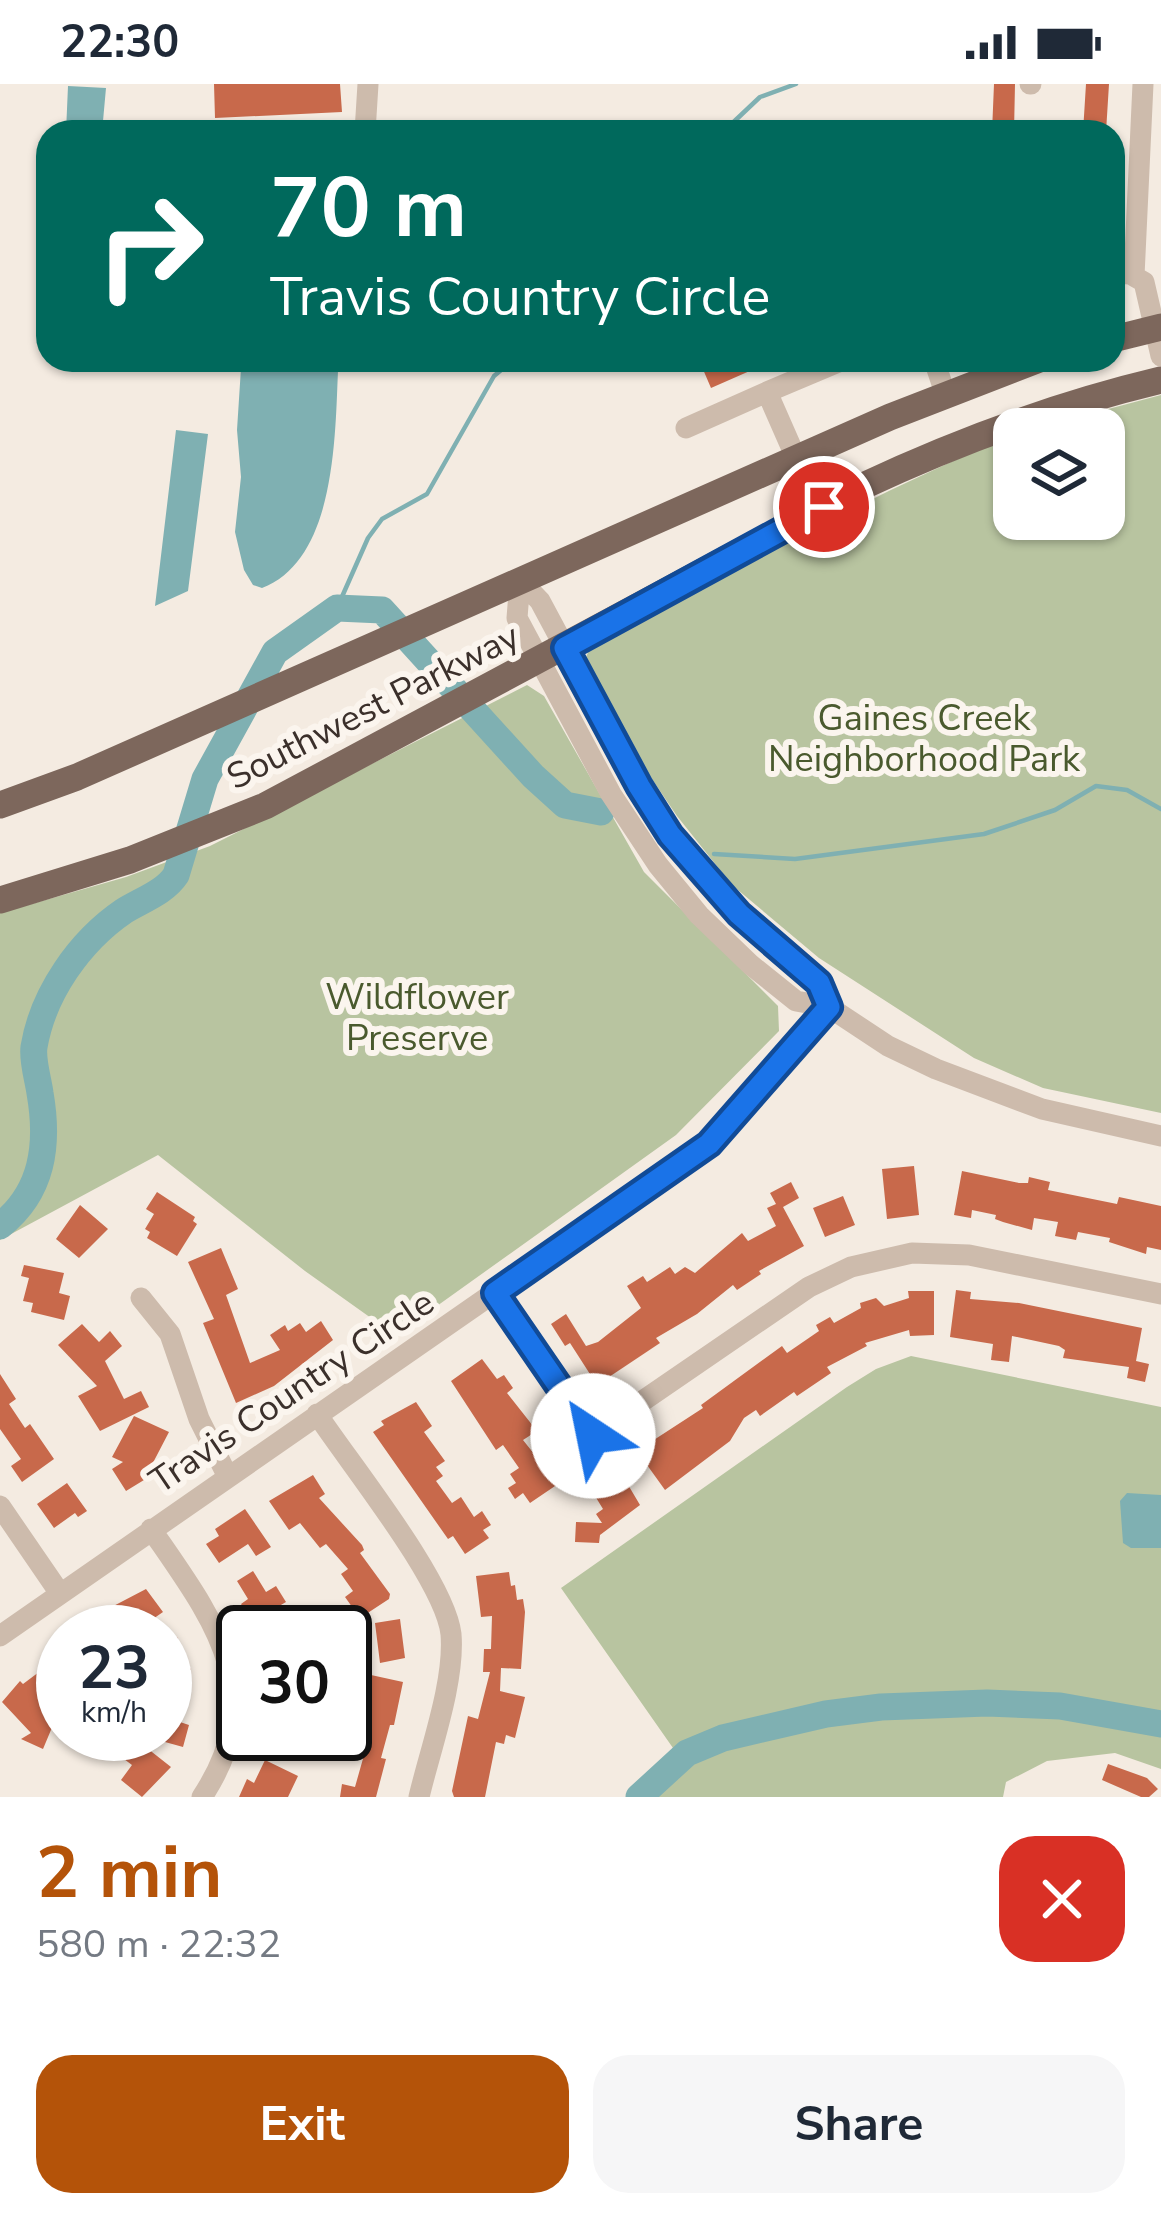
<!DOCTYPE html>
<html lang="en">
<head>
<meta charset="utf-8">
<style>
	:root { --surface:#fff; --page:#f6f6f7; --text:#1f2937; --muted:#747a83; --accent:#b45309 }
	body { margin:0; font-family:"Nunito Sans",sans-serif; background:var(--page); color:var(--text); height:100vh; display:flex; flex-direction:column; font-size:45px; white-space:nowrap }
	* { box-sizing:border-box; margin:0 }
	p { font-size:39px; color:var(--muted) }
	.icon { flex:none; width:66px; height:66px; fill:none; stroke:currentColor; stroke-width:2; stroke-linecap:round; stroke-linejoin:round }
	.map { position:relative; height:1713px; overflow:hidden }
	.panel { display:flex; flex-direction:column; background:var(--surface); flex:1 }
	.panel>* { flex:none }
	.banner { position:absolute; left:36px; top:36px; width:1089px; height:252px; border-radius:36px; box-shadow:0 3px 9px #0004; background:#00695c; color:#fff; overflow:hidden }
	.tools { position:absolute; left:993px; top:324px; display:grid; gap:24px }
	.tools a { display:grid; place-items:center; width:132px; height:132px; border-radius:24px; background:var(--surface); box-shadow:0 3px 9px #0004; font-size:60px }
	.speed { position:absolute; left:36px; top:1521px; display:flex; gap:24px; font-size:60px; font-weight:700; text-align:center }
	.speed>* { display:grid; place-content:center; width:156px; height:156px; border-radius:50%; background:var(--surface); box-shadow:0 3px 9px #0004; line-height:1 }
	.speed small { font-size:30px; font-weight:400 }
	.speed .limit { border:6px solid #111; border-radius:18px; background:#fff; color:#111 }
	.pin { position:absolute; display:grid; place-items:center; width:102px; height:102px; color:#fff; margin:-51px; border:6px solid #fff; border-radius:50%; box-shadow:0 3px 12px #0007 }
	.me { position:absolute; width:132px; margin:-66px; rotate:326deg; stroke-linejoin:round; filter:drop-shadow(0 0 9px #0008) }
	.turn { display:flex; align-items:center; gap:42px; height:252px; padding:0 36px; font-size:54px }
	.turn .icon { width:156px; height:156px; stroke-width:2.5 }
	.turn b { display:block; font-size:84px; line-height:102px }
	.round { display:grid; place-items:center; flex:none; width:126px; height:126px; border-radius:36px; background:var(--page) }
	.head { display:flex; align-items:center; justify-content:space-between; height:204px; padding:0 36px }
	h1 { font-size:72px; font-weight:700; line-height:90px; color:var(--accent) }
	.button { display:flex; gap:24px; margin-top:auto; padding:24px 36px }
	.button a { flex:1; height:138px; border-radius:36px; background:var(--accent); color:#fff; font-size:48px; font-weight:700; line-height:138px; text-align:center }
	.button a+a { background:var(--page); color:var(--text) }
	.status { display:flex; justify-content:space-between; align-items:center; height:84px; padding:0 60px; background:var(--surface); direction:ltr }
	.status svg { height:33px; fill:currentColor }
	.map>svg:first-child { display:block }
	.green { fill:#b8c4a0 }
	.water { fill:#7fb0b2 }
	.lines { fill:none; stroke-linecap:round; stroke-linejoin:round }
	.stream { stroke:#7fb0b2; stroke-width:4.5 }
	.river { stroke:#7fb0b2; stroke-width:27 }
	.building { fill:#c8694b }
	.minor { stroke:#cdbbac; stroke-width:21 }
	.major { stroke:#7d675c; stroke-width:27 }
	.route-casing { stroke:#114b97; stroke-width:30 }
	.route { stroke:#1a73e8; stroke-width:21 }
	.labels { text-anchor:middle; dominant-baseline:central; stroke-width:12; stroke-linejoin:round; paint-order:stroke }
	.street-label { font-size:36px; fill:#3b302b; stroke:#fbf5ee }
	.park-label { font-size:36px; fill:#4a5a2e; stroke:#fbf5ee }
</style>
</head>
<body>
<div class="status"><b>22:30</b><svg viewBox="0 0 49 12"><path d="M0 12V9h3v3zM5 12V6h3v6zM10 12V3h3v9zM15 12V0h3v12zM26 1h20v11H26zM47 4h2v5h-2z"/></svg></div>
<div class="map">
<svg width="1161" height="1713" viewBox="0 0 1161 1713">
	<rect width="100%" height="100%" fill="#f4ebe1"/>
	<!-- green -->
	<path class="green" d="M1161,311V1029L1043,1004L974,974L819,874L732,801L677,732L629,661L584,578L589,566C729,490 867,411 1014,351V435H1104V345H1033Z
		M527,601L544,612L644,788L778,922L779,947L676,1051L388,1257L371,1234L305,1187L158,1071L0,1156V829L126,793L210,762Z
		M911,1272L1161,1323V1685L1115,1669L1047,1677L1006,1698L1003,1713H627L673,1664L561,1504L847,1303L876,1285Z"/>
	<!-- water -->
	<path class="water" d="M68,2L106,4L102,48H66Z
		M241,284L338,287C335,352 336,476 262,504L253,501L244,486L235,448L241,393L237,346Z
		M176,346L208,350L188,507L155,522Z
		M1127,1409L1161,1411V1464H1131L1123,1459L1120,1417Z"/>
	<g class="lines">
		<!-- stream -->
		<path class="stream" d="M723,48L760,13L796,0
			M337,524L368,454L382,435L427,410L494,292L507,281L543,276
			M714,770L795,775L984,750L1055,726L1096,702L1127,706L1161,725"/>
		<!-- river -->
		<path class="river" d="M0,1142C43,1108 49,1061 40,1009C38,995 32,976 34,963C43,909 80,857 124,827C142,816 165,808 176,791L205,695L275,568L337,524L382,526L533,692L565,721L601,728
			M639,1713L687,1669L723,1654L826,1630L881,1623L987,1619L1060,1622L1161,1640"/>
	</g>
	<!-- building -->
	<path class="building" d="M214,0H340L342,28L215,34Z
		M994,0H1015L1014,48H992Z
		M1086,0H1109L1106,48H1083Z
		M699,276H747L752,286L711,304Z
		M914,1082L919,1131L887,1135L882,1085Z
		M962,1087L1019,1099H1028L1029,1093L1050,1098L1048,1106L1117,1120L1119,1113L1161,1122V1166L1147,1163L1146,1170L1109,1158L1110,1154L1078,1148L1076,1156L1055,1152L1058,1138L1034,1134L1032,1146L1003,1138L995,1135L996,1131L972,1126L971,1134L954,1131Z
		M791,1098L799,1114L783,1123L804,1162L759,1187L761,1190L737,1206L733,1201L697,1230L656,1254L660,1259L597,1301L570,1259L565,1262L551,1240L566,1230L586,1262L598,1258L641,1224L627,1202L643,1192L647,1198L670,1183L675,1190L685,1183L695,1189L742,1149L748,1157L776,1142L767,1124L776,1120L770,1109Z
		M157,1108L195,1133L193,1137L197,1140L177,1172L147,1154L150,1148L145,1145L154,1130L146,1125Z
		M843,1112L855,1141L825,1153L813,1124Z
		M80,1121L108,1145L79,1174L56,1155Z
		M221,1164L238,1205L226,1211L250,1279L280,1266L270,1251L285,1241L288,1247L300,1239L306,1248L321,1237L333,1256L274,1302L236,1319L203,1239L214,1235L188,1178Z
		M24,1181L64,1189L59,1209L70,1212L64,1236L31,1228L33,1219L23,1217L29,1194L21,1192Z
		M956,1206L971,1208L970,1215L1019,1219L1142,1244L1136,1277L1149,1280L1145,1298L1127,1294L1129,1283L1063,1274L1065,1266L1059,1262L1012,1252L1009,1278L991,1276L993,1260L950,1253Z
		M908,1207H934V1251L910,1252L909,1246L865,1259L867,1262L827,1283L831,1289L797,1312L794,1308L760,1332L756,1326L744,1334L730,1357L665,1406L642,1374L649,1370L643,1363L703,1324L701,1321L782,1262L787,1269L819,1247L816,1241L830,1233L834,1239L861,1224L860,1219L876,1214L884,1222L909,1214Z
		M82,1240L99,1258L110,1247L122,1262L105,1277L124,1315L141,1307L149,1323L100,1347L78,1312L97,1302L58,1261Z
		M482,1275L497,1295L504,1291L513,1304L507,1309L537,1347L523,1356L558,1400L530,1419L523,1409L515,1415L508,1404L516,1399L510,1390L519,1384L503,1361L496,1366L451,1297Z
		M0,1290L16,1315L9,1320L25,1344L30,1340L54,1375L22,1398L11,1382L21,1375L0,1345Z
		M416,1318L432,1342L424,1348L445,1377L436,1383L443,1392L436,1397L452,1419L461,1413L474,1433L482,1427L491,1441L483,1446L489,1454L465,1470L453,1452L448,1455L373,1348L384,1341L381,1337Z
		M134,1332L169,1348L144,1396L126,1407L112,1385L123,1378L112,1373Z
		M313,1391L325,1410L319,1414L362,1461L364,1466L360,1469L390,1510L389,1515L360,1534L345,1513L353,1507L341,1490L348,1485L326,1460L320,1464L300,1439L289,1446L269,1417Z
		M624,1394L640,1421L600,1451L599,1459L575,1458L576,1438L602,1439L596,1430L603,1425L595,1412Z
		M67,1399L87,1427L78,1433L75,1429L54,1444L37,1420Z
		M245,1425L271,1463L256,1472L248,1460L219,1479L206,1460L219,1452L215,1445Z
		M253,1487L266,1508L276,1502L286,1518L252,1538L241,1520L248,1515L237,1497Z
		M509,1488L511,1502L515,1501L517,1516L523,1515L525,1528L521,1585L501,1584L500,1607L525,1613L515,1654L506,1651L504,1660L496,1658L485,1713H454L452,1707L468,1632L478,1635L490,1588H483L484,1565H491L492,1532L481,1533L476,1492Z
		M146,1505L163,1528L134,1548H116L102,1528Z
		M400,1535L405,1574L380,1579L375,1539Z
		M177,1553L191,1586L165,1597V1558Z
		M63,1570V1603L51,1611L63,1627L56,1634L43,1665L21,1655L31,1649L2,1618L20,1597L23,1600Z
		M371,1591L403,1598L394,1641H390L381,1674L386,1675L376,1713H340L342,1700L355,1703L366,1664L357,1662Z
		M165,1612L179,1616L174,1636L189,1641L183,1663L165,1658Z
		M138,1657L171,1683L142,1713L121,1696L132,1681L124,1675Z
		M265,1676L298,1692L288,1713H239L247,1695L254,1699Z
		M1108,1680L1147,1694L1158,1705L1149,1713H1141L1102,1696Z"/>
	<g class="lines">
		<!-- minor -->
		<path class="minor" d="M1030,0H1031
			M365,48L368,0
			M1113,189L1130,190L1144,198L1161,272
			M1134,192L1143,0
			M934,276L945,309
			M767,308L843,276
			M686,344L767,308L796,374
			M520,496L517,534L611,710L658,781L699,831L751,881L796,917L829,923L888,962L936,985L1042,1025L1161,1052
			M520,496L540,517L639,702L670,751L739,830L819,899L829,923
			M495,1209L593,1351L809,1203L851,1183L912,1169L969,1171L1161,1210
			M141,1214L170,1250L199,1335L228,1393
			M317,1330C350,1380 445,1497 451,1550C455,1598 430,1666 419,1713
			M0,1422L59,1508
			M151,1445C212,1534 272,1607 202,1713
			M0,1552L708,1060L829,923"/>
		<!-- major -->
		<path class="major" d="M1113,255L1161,243
			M0,721L77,693L890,333L1037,276
			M0,816L130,776L265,722L861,403C959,357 1056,321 1161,296"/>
	</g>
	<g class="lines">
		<!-- route casing -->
		<g class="route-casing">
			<path id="route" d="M593,1352L495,1209L709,1060L829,923L819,899L739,830L670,751L639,702L565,564L824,423"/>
		</g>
		<!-- route -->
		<use href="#route" class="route"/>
	</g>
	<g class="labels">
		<!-- street labels -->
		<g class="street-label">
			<text transform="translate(373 623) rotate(-27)">Southwest Parkway</text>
			<text transform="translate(292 1308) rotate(-34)">Travis Country Circle</text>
		</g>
		<!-- park labels -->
		<g class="park-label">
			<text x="924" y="634">Gaines Creek<tspan x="924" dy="41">Neighborhood Park</tspan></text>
			<text x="417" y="913">Wildflower<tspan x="417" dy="41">Preserve</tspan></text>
		</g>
	</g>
</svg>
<div class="tools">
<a><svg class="icon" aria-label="layers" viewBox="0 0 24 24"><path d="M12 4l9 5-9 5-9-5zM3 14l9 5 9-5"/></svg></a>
</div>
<div class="speed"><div>23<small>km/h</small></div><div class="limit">30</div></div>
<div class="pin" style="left:824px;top:423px;background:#d93025"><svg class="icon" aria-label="arrive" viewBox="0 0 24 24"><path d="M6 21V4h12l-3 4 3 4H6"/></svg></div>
<svg class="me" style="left:593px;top:1352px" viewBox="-20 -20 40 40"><circle r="19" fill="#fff"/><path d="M0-13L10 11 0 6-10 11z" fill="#1a73e8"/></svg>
<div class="banner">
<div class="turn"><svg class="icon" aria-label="right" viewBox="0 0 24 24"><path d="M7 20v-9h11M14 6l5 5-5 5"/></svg><div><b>70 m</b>Travis Country Circle</div></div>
</div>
</div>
<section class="panel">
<div class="head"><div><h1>2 min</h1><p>580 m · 22:32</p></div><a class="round" style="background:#d93025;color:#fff"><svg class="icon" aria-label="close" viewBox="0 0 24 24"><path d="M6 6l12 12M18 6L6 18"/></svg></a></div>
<div class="button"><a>Exit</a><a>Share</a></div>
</section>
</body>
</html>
